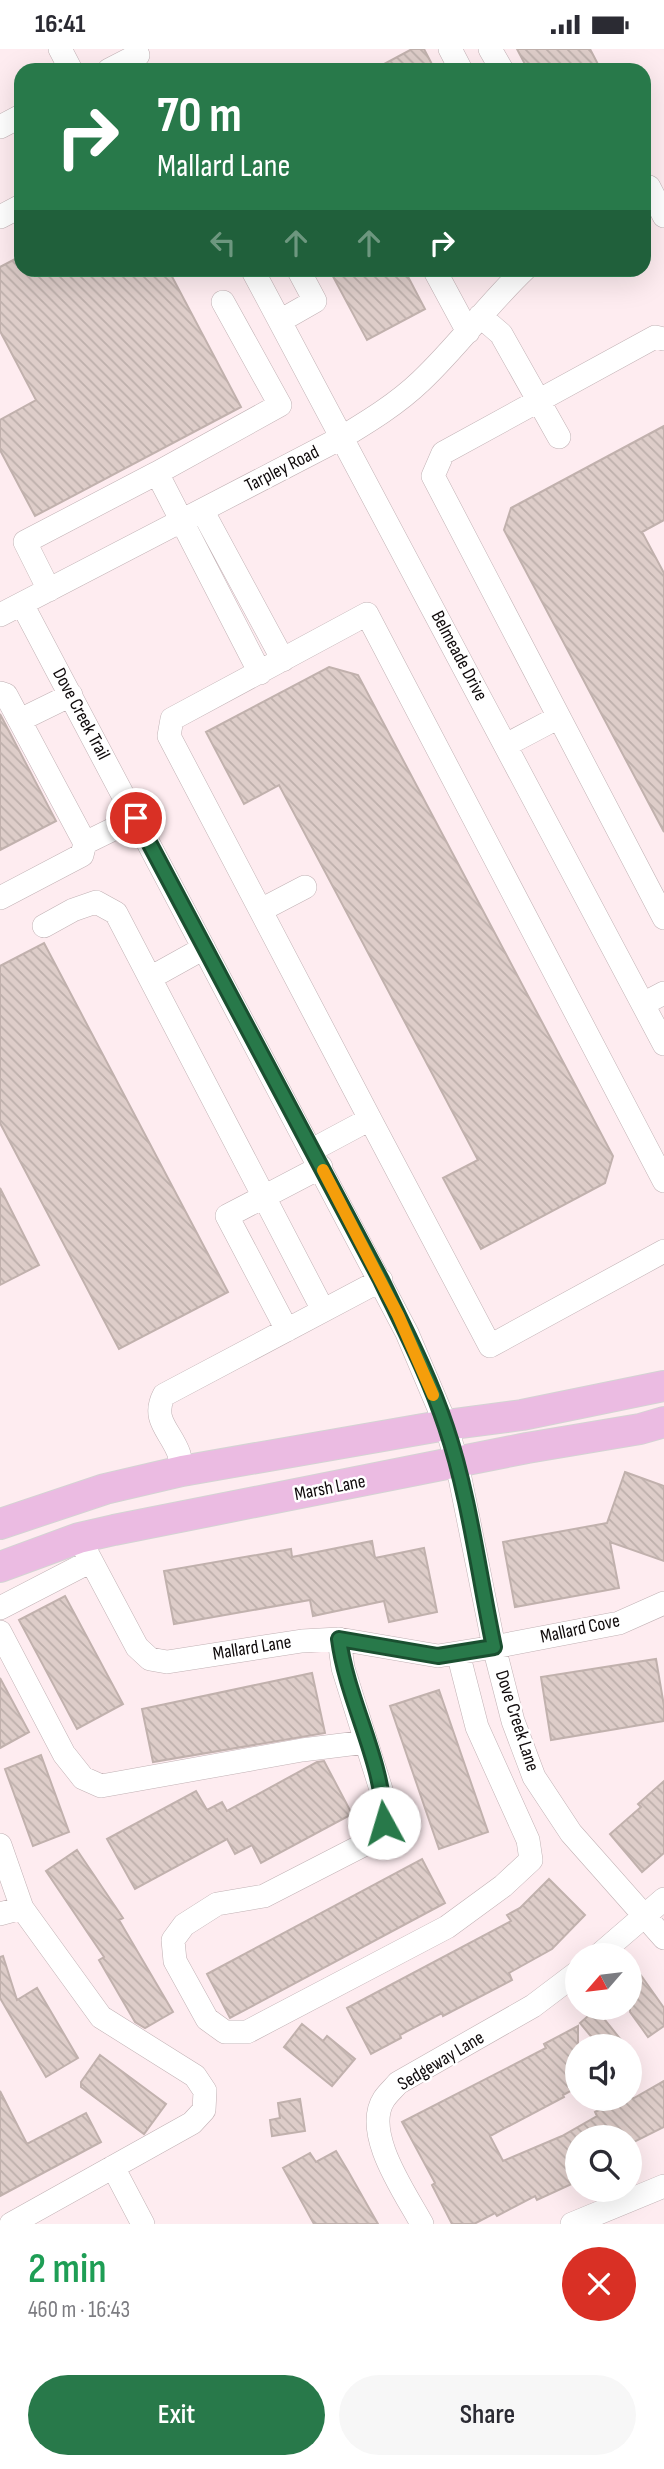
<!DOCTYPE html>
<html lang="en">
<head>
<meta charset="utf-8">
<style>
	:root { --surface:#fff; --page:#f7f7f7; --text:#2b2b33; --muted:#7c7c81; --accent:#28794a }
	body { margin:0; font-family:"Sofia Sans Condensed",sans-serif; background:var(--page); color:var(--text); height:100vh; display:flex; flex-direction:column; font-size:26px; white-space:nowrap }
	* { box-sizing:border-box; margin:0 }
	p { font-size:23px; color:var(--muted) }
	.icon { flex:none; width:38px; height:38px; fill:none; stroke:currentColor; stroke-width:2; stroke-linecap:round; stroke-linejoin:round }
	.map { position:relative; height:2175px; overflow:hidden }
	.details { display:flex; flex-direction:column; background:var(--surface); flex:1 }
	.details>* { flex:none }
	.top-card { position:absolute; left:14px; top:14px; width:637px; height:214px; border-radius:21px; box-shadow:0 7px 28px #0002; background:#28794a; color:#fff; overflow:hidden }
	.needle { width:46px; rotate:242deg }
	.controls { position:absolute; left:565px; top:1894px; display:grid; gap:14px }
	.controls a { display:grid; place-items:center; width:77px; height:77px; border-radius:50%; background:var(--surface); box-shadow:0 7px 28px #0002; font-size:35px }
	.pin { position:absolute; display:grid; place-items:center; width:60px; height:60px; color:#fff; margin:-30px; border:4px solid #fff; border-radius:50%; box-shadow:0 2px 7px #0007 }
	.me { position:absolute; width:77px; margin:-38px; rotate:354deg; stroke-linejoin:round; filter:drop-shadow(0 0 5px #0008) }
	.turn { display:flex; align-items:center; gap:24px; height:147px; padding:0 28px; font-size:32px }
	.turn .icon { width:91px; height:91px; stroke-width:2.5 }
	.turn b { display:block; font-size:49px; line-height:60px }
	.lanes { display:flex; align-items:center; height:66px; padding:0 28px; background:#0003; justify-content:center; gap:35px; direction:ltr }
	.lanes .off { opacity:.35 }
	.round { display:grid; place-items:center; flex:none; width:74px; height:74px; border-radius:37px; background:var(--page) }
	.summary { display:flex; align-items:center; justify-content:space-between; height:119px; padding:0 28px }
	h1 { font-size:42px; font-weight:600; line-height:52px; color:#1e9e55 }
	.button { display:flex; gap:14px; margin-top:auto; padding:14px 28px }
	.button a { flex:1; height:80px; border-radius:42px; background:var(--accent); color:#fff; font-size:28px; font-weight:600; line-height:80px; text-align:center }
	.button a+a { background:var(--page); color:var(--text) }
	.status { display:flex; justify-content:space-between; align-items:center; height:49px; padding:0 35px; background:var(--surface); direction:ltr }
	.status svg { height:19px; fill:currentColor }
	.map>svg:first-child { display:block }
	.building { fill:url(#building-back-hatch); stroke:#c1b1ad; stroke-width:2 }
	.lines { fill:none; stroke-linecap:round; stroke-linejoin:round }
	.minor-casing { stroke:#c1b1b4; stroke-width:24 }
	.major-casing { stroke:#d4d3d3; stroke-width:32 }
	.minor { stroke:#fff; stroke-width:23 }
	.major { stroke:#ebbbe2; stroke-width:30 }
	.route-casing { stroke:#1a4f30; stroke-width:18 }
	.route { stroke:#28794a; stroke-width:12 }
	.slow { stroke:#f59e0b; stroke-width:12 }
	.labels { text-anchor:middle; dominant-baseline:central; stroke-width:5; stroke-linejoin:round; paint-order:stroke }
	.street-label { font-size:19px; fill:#0f0a0b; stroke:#fff }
</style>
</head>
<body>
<div class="status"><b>16:41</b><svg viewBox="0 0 49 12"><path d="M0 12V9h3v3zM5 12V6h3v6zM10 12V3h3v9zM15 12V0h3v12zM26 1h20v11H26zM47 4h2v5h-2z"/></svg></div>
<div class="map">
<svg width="664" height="2175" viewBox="0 0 664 2175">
	<defs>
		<pattern id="building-back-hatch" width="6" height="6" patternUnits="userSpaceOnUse" patternTransform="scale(1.75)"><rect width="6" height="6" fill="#decdc9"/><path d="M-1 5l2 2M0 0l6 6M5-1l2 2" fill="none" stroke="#bdafab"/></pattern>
	</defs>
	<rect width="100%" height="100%" fill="#feecf0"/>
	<!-- building -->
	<path class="building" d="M412,0H424L435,21H373Z
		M517,0H590L601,21H528Z
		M21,207V220H168L241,358L35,467L0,401V371L36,351L0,282V218Z
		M329,220H404L425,260L367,291Z
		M664,377V471L642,483L664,524V783L504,481L511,459Z
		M329,618L358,626L613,1107L605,1134L481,1200L443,1129L478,1111L279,736L244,755L206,683Z
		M0,665L56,772L0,801Z
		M44,894L228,1243L119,1300L0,1074V917Z
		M0,1139L39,1216L0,1236Z
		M625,1423L664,1437V1512L610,1493L619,1539L515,1558L503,1493L607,1474Z
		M372,1492L375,1509L424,1499L437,1563L389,1573L384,1552L313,1567L310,1551L174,1575L164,1522L291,1500L292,1508Z
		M65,1547L123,1655L77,1680L19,1571Z
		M656,1610L664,1657V1672L551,1691L541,1628Z
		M312,1624L325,1684L153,1713L142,1660Z
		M0,1629L29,1683L0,1699Z
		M439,1641L488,1783L439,1800L390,1657Z
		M41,1706L69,1783L33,1797L5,1720Z
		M324,1712L352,1765L261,1814L252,1796L235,1805L227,1790L135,1840L107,1790L196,1742L207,1761L222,1753L227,1762L317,1713Z
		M664,1732V1804L642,1823L610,1785L641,1758L638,1755Z
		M77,1801L123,1869L119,1871L173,1963L145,1979L135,1973L99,1911L104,1908L46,1822Z
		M422,1810L445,1854L230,1969L207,1925Z
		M549,1830L585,1866L552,1900L509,1924L512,1931L443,1967L442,1964L400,1986L401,1989L371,2005L347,1959L511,1872L507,1866L520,1859Z
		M3,1907L17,1951L37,1939L78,2009L46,2028L0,1949V1908Z
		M640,1925L664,1959V1977L648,1988L630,1963V1932Z
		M596,1960L626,1997H599L580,1974Z
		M302,1975L323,1992L327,1987L355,2010L332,2037L284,1998Z
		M578,1977V2038L563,2046L564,2048L490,2087L503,2112L562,2087L597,2067L595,2063L622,2049H634L664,2032V2078L630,2095V2088H578V2132L537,2151L535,2147L497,2167L495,2164L474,2175H452L432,2136L435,2134L402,2073L546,1999L544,1995Z
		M100,2006L166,2055L144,2085L81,2038V2033Z
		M0,2042L27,2095L86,2064L101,2093L0,2147Z
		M300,2050L305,2082L272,2087L270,2071L280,2069L278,2054Z
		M336,2102L348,2122L378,2175H314L283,2119L310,2104L316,2113Z"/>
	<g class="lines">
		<!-- minor casing -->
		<g class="minor-casing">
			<path id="minor" d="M60,0L71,21
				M450,0L461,21
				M490,0L502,21
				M109,21L138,6
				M0,78L21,67
				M649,138L664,167
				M0,168L21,157
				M252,220L664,995
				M434,220L468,283
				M480,267L501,285L559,388
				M280,272L315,252L298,220
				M664,290L655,288L443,404L433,427L664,869
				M157,424L280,356L223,253
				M202,461L283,611
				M49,541L25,493L157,424L260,624
				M22,555L407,1284L446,1376L457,1414L494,1598L513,1672L534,1728L571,1784L664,1889
				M0,566L341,389C369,372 397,355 421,332C458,297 488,255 525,220
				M0,644L6,646L85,794L82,806L0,849
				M20,671L71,646
				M506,696L559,668
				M85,794L136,769
				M261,861L305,838
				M44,877L73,861L96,853L116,864L323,1261
				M150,929L204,899
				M643,955L664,944
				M370,1070L490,1297L664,1202
				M312,1101L370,1070L169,687L172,670L367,565L664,1132
				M287,1281L227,1167L321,1118
				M182,1422C181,1417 180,1410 179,1405C171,1382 151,1371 164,1346L381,1231
				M79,1489L137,1598L150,1610L167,1613L302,1592L339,1590L438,1607L494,1598L619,1574L664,1554
				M0,1559L91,1512
				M0,1583L64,1705L83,1729L101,1737L302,1701L366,1693
				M339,1590L343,1619L384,1750V1774L373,1791L264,1847L217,1855L184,1876L173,1891L175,1912L207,1970L225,1983H247L447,1878L503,1837L531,1811L528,1791L477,1678L458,1604
				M0,1796L22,1859L101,1968L195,2027L205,2042L204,2061L192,2074L11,2175
				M0,1865L22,1859
				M599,1906L664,1850
				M113,2118L143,2175
				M422,2175C406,2145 362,2084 384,2050C388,2044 394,2039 398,2034L533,1957L578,1923
				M572,2175L664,2137"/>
		</g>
		<!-- major casing -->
		<g class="major-casing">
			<path id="major" d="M0,1475L105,1440L182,1422L446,1376L522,1366L664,1337
				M0,1518L79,1489L114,1481L527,1399L640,1380L664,1373"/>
		</g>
		<!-- minor -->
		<use href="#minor" class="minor"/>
		<!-- major -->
		<use href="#major" class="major"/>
	</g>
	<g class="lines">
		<!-- route casing -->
		<g class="route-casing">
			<path id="route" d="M136,769L381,1231C404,1279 429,1327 446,1378C469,1446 479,1527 494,1598L438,1607L339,1590C347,1652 384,1713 384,1774"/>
		</g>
		<!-- route -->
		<use href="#route" class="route"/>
		<!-- slow -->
		<path class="slow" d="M323,1121L398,1266L433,1346"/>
	</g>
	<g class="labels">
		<!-- street labels -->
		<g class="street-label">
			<text transform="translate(282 420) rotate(-27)">Tarpley Road</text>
			<text transform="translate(459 607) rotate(62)">Belmeade Drive</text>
			<text transform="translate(81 665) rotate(62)">Dove Creek Trail</text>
			<text transform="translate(330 1439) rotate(-11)">Marsh Lane</text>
			<text transform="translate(580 1580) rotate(-12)">Mallard Cove</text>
			<text transform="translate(252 1599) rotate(-9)">Mallard Lane</text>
			<text transform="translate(517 1672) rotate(72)">Dove Creek Lane</text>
			<text transform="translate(441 2012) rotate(-31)">Sedgeway Lane</text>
		</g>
	</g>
</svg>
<div class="controls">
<a><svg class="needle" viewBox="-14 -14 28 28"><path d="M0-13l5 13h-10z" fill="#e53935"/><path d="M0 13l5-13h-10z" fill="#7c7c81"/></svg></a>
<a><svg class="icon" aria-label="sound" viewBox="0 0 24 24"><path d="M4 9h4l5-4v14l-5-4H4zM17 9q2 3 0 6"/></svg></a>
<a><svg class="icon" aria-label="search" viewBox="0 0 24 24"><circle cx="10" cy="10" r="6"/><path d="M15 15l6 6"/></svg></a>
</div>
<div class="pin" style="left:136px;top:769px;background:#d93025"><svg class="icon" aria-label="arrive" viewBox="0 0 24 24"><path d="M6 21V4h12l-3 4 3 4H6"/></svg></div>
<svg class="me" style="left:384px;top:1774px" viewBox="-20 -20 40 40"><circle r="19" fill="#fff"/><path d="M0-13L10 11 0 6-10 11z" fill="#28794a"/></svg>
<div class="top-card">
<div class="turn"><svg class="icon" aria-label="right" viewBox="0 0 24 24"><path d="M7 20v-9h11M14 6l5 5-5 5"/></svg><div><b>70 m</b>Mallard Lane</div></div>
<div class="lanes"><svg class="icon off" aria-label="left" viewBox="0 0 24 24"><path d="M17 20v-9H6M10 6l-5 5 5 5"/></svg><svg class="icon off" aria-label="ahead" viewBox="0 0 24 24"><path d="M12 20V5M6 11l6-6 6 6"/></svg><svg class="icon off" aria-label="ahead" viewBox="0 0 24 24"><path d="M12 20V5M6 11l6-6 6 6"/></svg><svg class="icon" aria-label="right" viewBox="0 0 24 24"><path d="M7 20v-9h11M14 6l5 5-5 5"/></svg></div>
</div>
</div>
<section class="details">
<div class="summary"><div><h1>2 min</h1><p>460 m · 16:43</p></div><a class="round" style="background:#d93025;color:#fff"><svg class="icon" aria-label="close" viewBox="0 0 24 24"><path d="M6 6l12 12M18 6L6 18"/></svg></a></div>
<div class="button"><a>Exit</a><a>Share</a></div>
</section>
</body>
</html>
